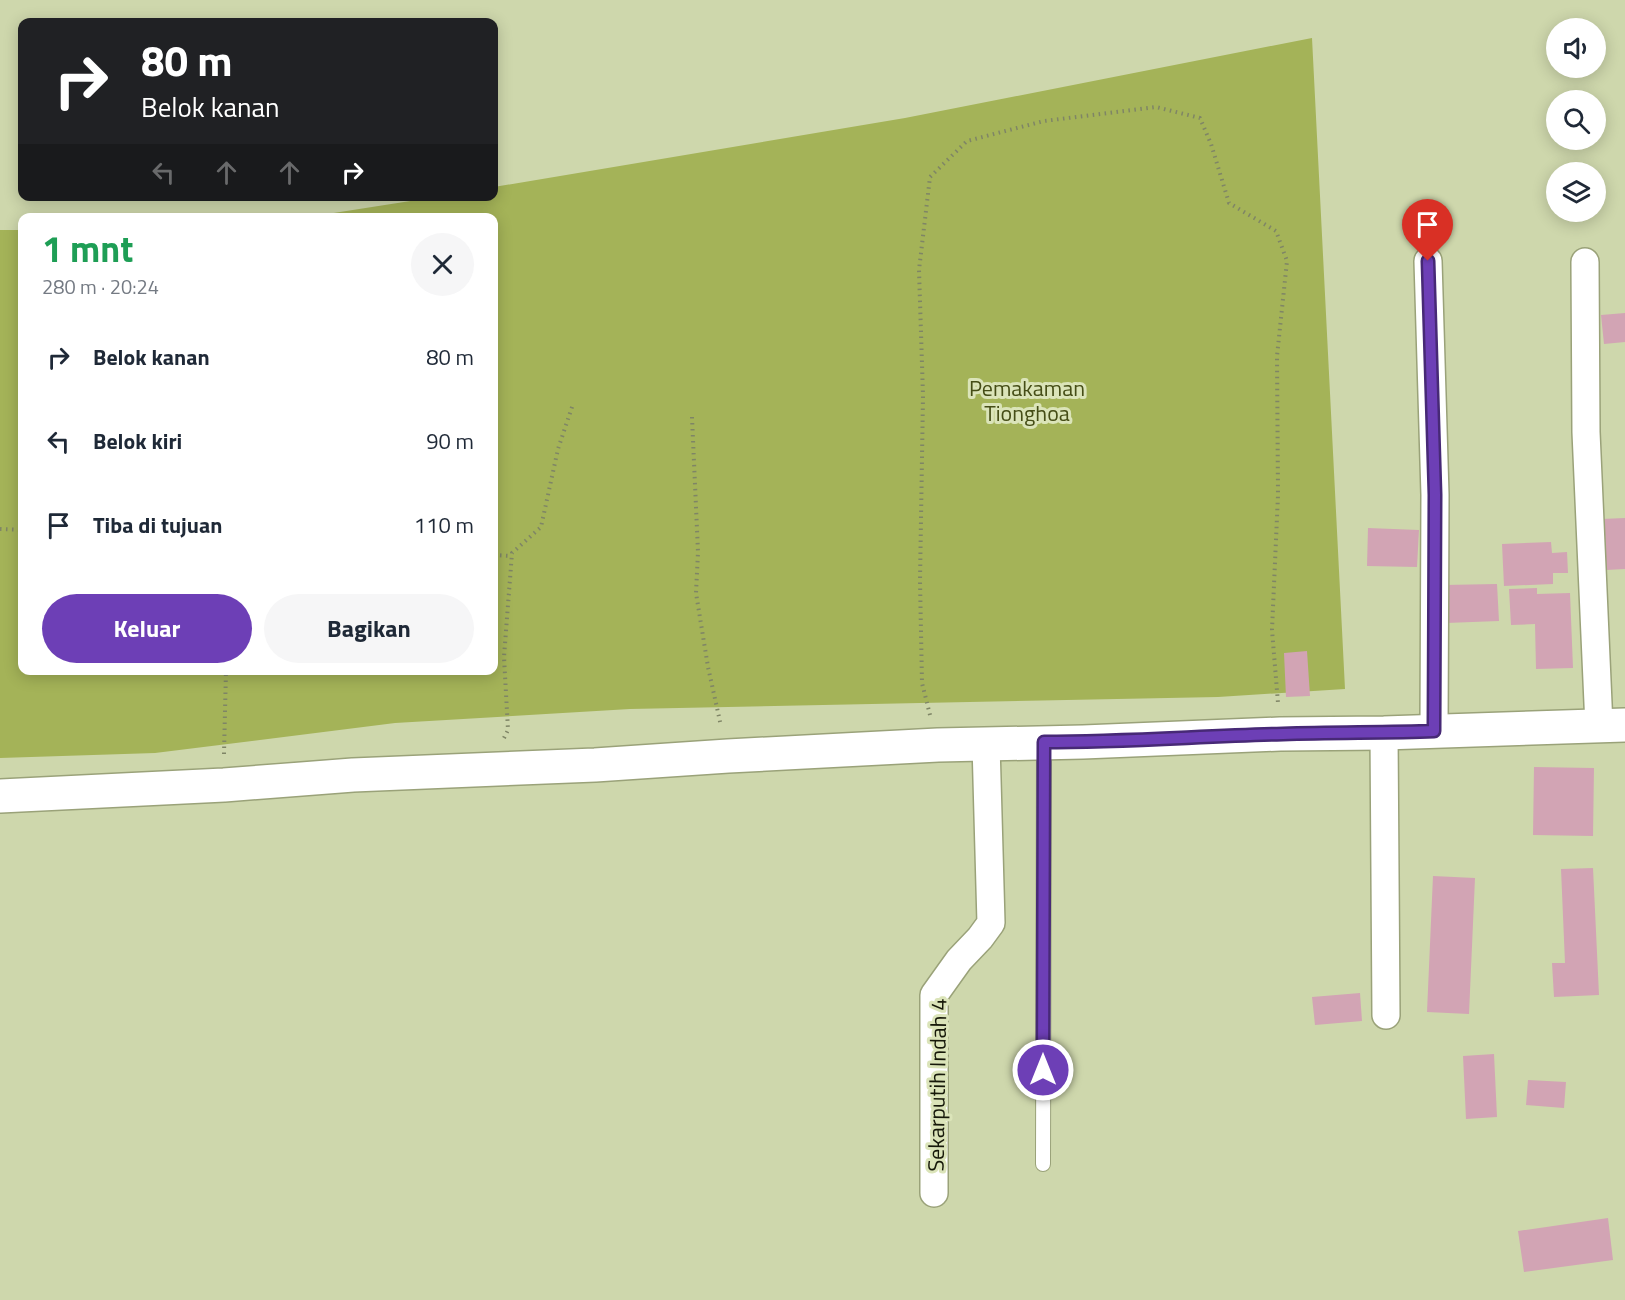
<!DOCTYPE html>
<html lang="id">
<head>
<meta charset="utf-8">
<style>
	:root { --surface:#fff; --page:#f6f6f7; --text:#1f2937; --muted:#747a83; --accent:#6d3fb6 }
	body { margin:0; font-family:"Titillium Web",sans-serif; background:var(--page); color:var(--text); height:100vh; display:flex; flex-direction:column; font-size:22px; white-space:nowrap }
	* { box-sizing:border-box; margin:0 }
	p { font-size:20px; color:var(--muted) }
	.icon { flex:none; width:33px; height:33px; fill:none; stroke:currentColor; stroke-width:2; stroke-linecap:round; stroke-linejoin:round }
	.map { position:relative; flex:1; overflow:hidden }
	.panel { position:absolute; left:18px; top:213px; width:480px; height:462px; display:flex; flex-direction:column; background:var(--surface); border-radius:12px; box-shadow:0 3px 15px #0003 }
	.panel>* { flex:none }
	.hud { position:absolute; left:18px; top:18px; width:480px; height:183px; border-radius:12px; box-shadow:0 3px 15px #0003; background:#202124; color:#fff; overflow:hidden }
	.buttons { position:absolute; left:1546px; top:18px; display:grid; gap:12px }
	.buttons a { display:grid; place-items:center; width:60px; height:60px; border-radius:50%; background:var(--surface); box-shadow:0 3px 15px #0003; font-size:30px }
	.pin { position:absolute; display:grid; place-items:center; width:51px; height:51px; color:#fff; margin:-62px -26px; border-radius:50% 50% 50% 0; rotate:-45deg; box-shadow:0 0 6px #0007 }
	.pin .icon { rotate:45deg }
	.me { position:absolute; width:66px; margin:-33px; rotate:0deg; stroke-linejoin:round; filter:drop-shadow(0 0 4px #0008) }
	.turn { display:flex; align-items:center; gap:21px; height:126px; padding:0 24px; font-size:27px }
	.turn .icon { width:78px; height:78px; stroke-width:2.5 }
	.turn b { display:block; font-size:42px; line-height:51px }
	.lanes { display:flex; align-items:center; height:57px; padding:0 24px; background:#0003; justify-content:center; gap:30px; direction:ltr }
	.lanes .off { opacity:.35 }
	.round { display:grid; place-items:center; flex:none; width:63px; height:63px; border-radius:32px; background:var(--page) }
	.headline { display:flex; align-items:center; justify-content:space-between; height:102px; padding:0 24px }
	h1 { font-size:36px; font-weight:700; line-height:45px; color:#1e9e55 }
	.button { display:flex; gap:12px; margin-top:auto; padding:12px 24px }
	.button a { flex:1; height:69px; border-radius:36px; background:var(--accent); color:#fff; font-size:24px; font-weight:700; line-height:69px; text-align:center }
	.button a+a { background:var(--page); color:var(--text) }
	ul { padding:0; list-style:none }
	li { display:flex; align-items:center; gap:18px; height:84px; padding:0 24px }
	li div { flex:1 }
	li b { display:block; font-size:22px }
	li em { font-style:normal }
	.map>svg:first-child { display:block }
	.green { fill:#a4b358 }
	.building { fill:#d2a4b4 }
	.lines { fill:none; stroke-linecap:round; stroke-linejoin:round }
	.lane-casing { stroke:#9aa279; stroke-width:16 }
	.street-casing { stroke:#9aa279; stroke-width:30 }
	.secondary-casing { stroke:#9aa279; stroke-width:36 }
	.path { stroke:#7f8566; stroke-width:4; stroke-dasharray:1.5 4.5; stroke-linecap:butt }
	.lane { stroke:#fff; stroke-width:14 }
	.street { stroke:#fff; stroke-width:27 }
	.secondary { stroke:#fff; stroke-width:33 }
	.route-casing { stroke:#472976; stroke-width:15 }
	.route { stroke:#6d3fb6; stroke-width:10 }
	.labels { text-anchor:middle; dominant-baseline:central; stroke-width:6; stroke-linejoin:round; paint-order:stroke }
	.park-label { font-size:22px; fill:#454d16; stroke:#dbe4b9 }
	.street-label { font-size:22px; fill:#161809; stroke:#dbe4b9 }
</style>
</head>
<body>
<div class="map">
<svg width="1625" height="1300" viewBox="0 0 1625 1300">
	<rect width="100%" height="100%" fill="#ced7ac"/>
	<!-- green -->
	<path class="green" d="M1312,38L1345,689L1218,697L630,709L395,723L155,753L0,758V230H22V670H494V218L308,217L436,197L494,196V187L905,118Z"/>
	<!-- building -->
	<path class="building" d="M1625,313V342L1604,344L1601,315Z
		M1625,518V569L1606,570L1602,519Z
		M1368,528L1419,530L1417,567L1367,566Z
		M1551,542L1552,553L1567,552L1568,573H1553V584L1504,586L1502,544Z
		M1497,584L1499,621L1446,623L1444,585Z
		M1537,588V594L1570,593L1573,668L1536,669L1535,624L1511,625L1509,589Z
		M1307,651L1310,696L1286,697L1284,653Z
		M1534,767L1594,768L1593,836L1533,835Z
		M1593,868L1599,995L1554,997L1552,963H1565L1561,869Z
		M1433,876L1475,878L1469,1014L1427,1012Z
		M1360,993L1362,1021L1315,1025L1312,997Z
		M1494,1054L1497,1117L1466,1119L1463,1056Z
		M1528,1080L1566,1082L1564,1108L1526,1105Z
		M1608,1218L1613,1260L1524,1272L1518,1231Z"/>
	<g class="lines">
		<!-- lane casing -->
		<g class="lane-casing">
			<path id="lane" d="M1043,1164L1044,742"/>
		</g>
		<!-- street casing -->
		<g class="street-casing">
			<path id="street" d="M1428,261L1435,495L1434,731
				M1585,262L1586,432L1599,726
				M1384,733L1386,1015
				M934,1193V995L959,960L980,938L991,923L986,744"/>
		</g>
		<!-- secondary casing -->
		<g class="secondary-casing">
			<path id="secondary" d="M0,796L224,785L353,775L595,765L728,756L938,745L1083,742L1280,734L1384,733L1625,725"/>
		</g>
		<!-- path -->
		<path class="path" d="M692,417L698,552L696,593L708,667L721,726
			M0,529L22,530
			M494,555L512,556
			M930,715L922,683L920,581L923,396L919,270L930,177L967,141L1044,121L1156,107L1200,118L1211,144L1229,203L1276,231L1287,261L1277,356L1278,495L1272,630L1278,703
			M504,738L508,730L504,657L512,553L541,527L558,449L573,404
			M224,754L226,670"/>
		<!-- lane -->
		<use href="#lane" class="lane"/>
		<!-- street -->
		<use href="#street" class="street"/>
		<!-- secondary -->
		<use href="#secondary" class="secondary"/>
	</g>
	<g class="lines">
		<!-- route casing -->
		<g class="route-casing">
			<path id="route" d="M1043,1070L1044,742C1124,742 1203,736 1283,734C1333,732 1384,733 1434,731L1435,495L1428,261"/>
		</g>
		<!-- route -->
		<use href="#route" class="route"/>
	</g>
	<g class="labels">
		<!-- park labels -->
		<g class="park-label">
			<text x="1027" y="388">Pemakaman<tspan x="1027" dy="25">Tionghoa</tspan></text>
		</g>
		<!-- street labels -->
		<g class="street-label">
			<text transform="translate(937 1085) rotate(-89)">Sekarputih Indah 4</text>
		</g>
	</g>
</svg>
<div class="buttons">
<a><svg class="icon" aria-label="sound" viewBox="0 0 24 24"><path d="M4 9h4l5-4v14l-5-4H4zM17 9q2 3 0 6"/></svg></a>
<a><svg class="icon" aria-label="search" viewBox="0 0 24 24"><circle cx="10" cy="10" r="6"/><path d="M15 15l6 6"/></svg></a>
<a><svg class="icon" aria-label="layers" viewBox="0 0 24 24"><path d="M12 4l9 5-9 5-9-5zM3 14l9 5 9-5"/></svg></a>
</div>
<div class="pin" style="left:1428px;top:261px;background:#d93025"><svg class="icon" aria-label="arrive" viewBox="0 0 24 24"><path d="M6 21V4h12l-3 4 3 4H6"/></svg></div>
<svg class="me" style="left:1043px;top:1070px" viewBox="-20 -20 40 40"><circle r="17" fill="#6d3fb6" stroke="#fff" stroke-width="3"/><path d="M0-11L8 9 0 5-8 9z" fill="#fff"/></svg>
<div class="hud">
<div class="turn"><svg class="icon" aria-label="right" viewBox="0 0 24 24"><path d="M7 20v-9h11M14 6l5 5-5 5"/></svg><div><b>80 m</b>Belok kanan</div></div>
<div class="lanes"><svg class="icon off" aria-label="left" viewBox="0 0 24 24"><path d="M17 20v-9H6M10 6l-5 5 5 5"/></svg><svg class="icon off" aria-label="ahead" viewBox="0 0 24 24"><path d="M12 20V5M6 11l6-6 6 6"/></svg><svg class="icon off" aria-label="ahead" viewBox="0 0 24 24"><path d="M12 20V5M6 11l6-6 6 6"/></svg><svg class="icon" aria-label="right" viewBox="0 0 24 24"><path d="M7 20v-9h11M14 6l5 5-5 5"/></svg></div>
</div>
<section class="panel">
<div class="headline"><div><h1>1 mnt</h1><p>280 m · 20:24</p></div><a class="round"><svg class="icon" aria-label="close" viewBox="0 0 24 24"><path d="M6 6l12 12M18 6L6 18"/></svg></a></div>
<ul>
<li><svg class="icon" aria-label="right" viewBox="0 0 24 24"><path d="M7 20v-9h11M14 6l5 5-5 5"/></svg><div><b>Belok kanan</b></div><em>80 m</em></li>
<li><svg class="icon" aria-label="left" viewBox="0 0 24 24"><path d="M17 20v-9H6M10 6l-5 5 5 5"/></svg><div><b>Belok kiri</b></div><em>90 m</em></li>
<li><svg class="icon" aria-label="arrive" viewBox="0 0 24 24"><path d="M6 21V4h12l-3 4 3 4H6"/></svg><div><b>Tiba di tujuan</b></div><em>110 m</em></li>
</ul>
<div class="button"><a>Keluar</a><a>Bagikan</a></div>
</section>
</div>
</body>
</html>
